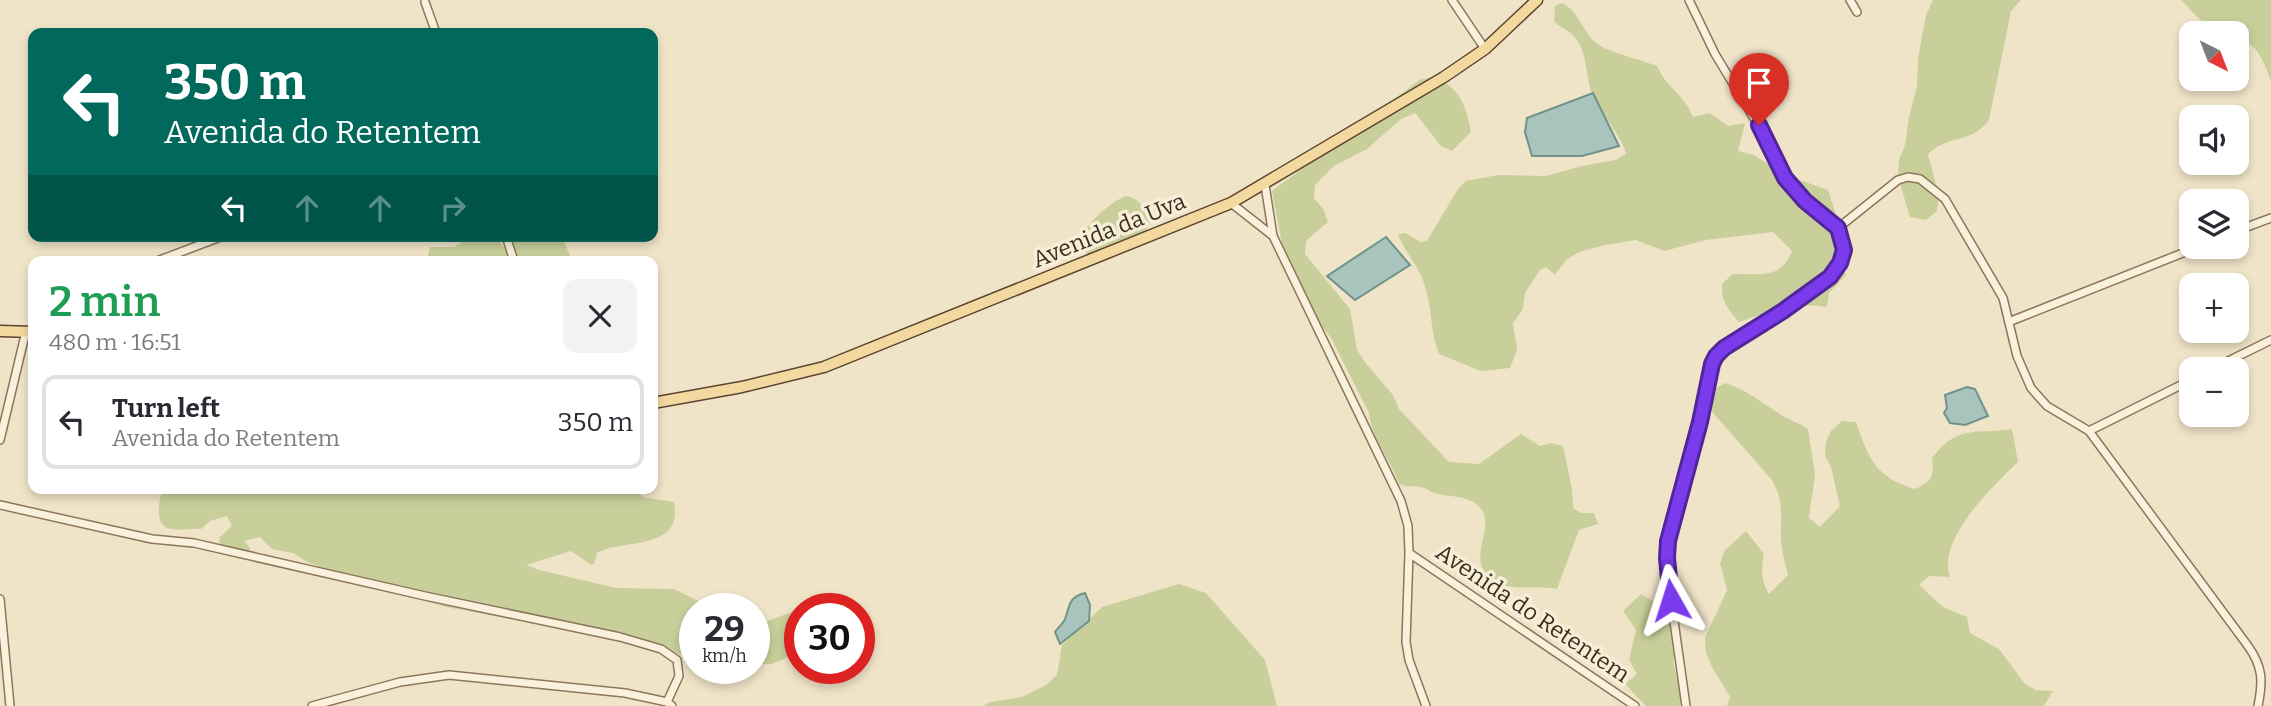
<!DOCTYPE html>
<html lang="en">
<head>
<meta charset="utf-8">
<style>
	:root { --surface:#fff; --page:#f2f2f3; --text:#2b2b33; --muted:#7c7c81; --line:#e1e1e2 }
	body { margin:0; font-family:Bitter,serif; background:var(--page); color:var(--text); height:100vh; display:flex; flex-direction:column; font-size:26px; white-space:nowrap }
	* { box-sizing:border-box; margin:0 }
	p { font-size:23px; color:var(--muted) }
	.icon { flex:none; width:38px; height:38px; fill:none; stroke:currentColor; stroke-width:2; stroke-linecap:round; stroke-linejoin:round }
	.map { position:relative; flex:1; overflow:hidden }
	.drawer { position:absolute; left:28px; top:256px; width:630px; height:238px; display:flex; flex-direction:column; background:var(--surface); border-radius:14px; box-shadow:0 4px 10px #0003 }
	.drawer>* { flex:none }
	.guide { position:absolute; left:28px; top:28px; width:630px; height:214px; border-radius:14px; box-shadow:0 4px 10px #0003; background:#00695c; color:#fff; overflow:hidden }
	.needle { width:46px; rotate:138deg }
	.tools { position:absolute; left:2179px; top:21px; display:grid; gap:14px }
	.tools a { display:grid; place-items:center; width:70px; height:70px; border-radius:14px; background:var(--surface); box-shadow:0 4px 10px #0003; font-size:35px }
	.speed { position:absolute; left:679px; top:593px; display:flex; gap:14px; font-size:35px; font-weight:700; text-align:center }
	.speed>* { display:grid; place-content:center; width:91px; height:91px; border-radius:50%; background:var(--surface); box-shadow:0 4px 10px #0003; line-height:1 }
	.speed small { font-size:18px; font-weight:400 }
	.speed .limit { border:10px solid #d22; background:#fff; color:#111 }
	.pin { position:absolute; display:grid; place-items:center; width:60px; height:60px; color:#fff; margin:-72px -30px; border-radius:50% 50% 50% 0; rotate:-45deg; box-shadow:0 0 7px #0007 }
	.pin .icon { rotate:45deg }
	.me { position:absolute; width:77px; margin:-38px; rotate:354deg; stroke-linejoin:round; filter:drop-shadow(0 0 5px #0008) }
	.turn { display:flex; align-items:center; gap:24px; height:147px; padding:0 21px; font-size:32px }
	.turn .icon { width:91px; height:91px; stroke-width:2.5 }
	.turn b { display:block; font-size:49px; line-height:60px }
	.lanes { display:flex; align-items:center; height:66px; padding:0 21px; background:#0003; justify-content:center; gap:35px; direction:ltr }
	.lanes .off { opacity:.35 }
	.round { display:grid; place-items:center; flex:none; width:74px; height:74px; border-radius:14px; background:var(--page) }
	.headline { display:flex; align-items:center; justify-content:space-between; height:119px; padding:0 21px }
	h1 { font-size:42px; font-weight:600; line-height:52px; color:#1e9e55 }
	ul { padding:0; list-style:none }
	li { display:flex; align-items:center; gap:21px; height:94px; margin:0 14px 10px; padding:0 7px; border:4px solid var(--line); border-radius:14px }
	li div { flex:1 }
	li b { display:block; font-size:26px }
	li em { font-style:normal }
	.map>svg:first-child { display:block }
	.green { fill:#c9cf9b }
	.water { fill:#a9c4bc; stroke:#6f938a; stroke-width:2 }
	.lines { fill:none; stroke-linecap:round; stroke-linejoin:round }
	.street-casing { stroke:#8d765c; stroke-width:10 }
	.primary-casing { stroke:#5b4430; stroke-width:13 }
	.street { stroke:#faf1dc; stroke-width:7 }
	.primary { stroke:#f3d9a0; stroke-width:10 }
	.route-casing { stroke:#51269a; stroke-width:18 }
	.route { stroke:#7c3aed; stroke-width:12 }
	.labels { text-anchor:middle; dominant-baseline:central; stroke-width:7; stroke-linejoin:round; paint-order:stroke }
	.street-label { font-size:23px; fill:#3d2e20; stroke:#f7eed8 }
</style>
</head>
<body>
<div class="map">
<svg width="2271" height="706" viewBox="0 0 2271 706">
	<rect width="100%" height="100%" fill="#f0e4c8"/>
	<!-- green -->
	<path class="green" d="M1933,0H2021L2011,11L1989,120C1968,146 1953,132 1928,154L1939,196L1937,211L1926,220L1910,217L1898,177L1899,160L1905,145L1909,117L1917,86L1918,58L1926,15Z
		M2181,0H2271V81C2263,60 2259,46 2237,36L2236,33C2208,33 2200,19 2181,0Z
		M1562,3C1579,10 1583,35 1599,45C1609,52 1644,61 1657,66C1667,89 1683,92 1693,117L1710,113L1728,126L1745,123L1738,151L1754,155L1783,174L1828,190L1838,221L1839,264L1846,275L1829,293L1827,307C1802,301 1763,314 1739,322C1728,309 1721,301 1722,284L1733,274C1760,273 1780,281 1792,251L1773,232L1706,240L1664,251L1636,240L1605,245L1579,252L1566,260L1555,275L1546,267L1540,270L1525,293L1523,309L1513,323L1517,350L1510,368L1481,371L1439,354C1430,331 1432,306 1424,283C1418,265 1404,251 1398,234L1405,233L1421,242L1427,241L1458,189L1466,181L1498,175L1546,176L1582,166L1615,160L1626,154C1625,141 1598,109 1591,91C1586,76 1587,58 1579,43C1573,32 1563,29 1554,22L1555,6Z
		M1435,77C1461,90 1466,105 1471,132L1452,151L1441,146L1415,113L1401,119L1367,149L1334,166L1315,185L1314,198L1324,210L1328,222L1306,241L1305,254L1350,309L1357,350L1365,362L1393,395L1399,409L1449,462L1479,464L1521,434L1540,446L1551,443L1563,446L1572,489L1573,508L1581,513H1594L1598,524L1579,530L1557,589C1534,584 1497,596 1483,569C1472,549 1499,519 1475,503C1463,495 1447,497 1434,493C1431,492 1428,489 1424,488C1415,485 1408,488 1399,484C1391,460 1371,438 1369,413L1331,338L1315,317L1285,260L1272,191L1421,79Z
		M1126,196C1137,198 1142,204 1147,213C1161,239 1104,250 1088,255C1086,252 1083,249 1082,245C1079,227 1112,201 1126,196Z
		M472,236H494L504,247L509,261H427L430,247H454Z
		M508,236H562L572,261H516Z
		M1725,383C1748,390 1763,404 1783,416C1791,421 1800,423 1808,429L1815,474L1809,518L1820,527L1840,506L1831,467L1825,456L1826,442L1831,431L1842,421L1856,422C1869,459 1875,477 1915,489C1931,482 1935,476 1932,458C1959,423 1976,435 2012,429L2018,462C1994,485 1936,540 1950,577L1929,576L1919,585L1943,607L1967,617L1970,633L1999,649L2025,684L2036,690L2053,691L2044,706H1727L1730,697L1712,667L1706,653L1705,638L1727,590L1720,563L1725,550L1746,531L1764,554C1761,570 1761,580 1769,594L1788,575C1785,563 1782,552 1781,541C1780,516 1785,503 1772,480L1713,413L1709,401L1715,389Z
		M163,488H633L643,497L674,502C683,552 623,538 597,553L594,564H590L571,551L526,565L539,570L616,588L674,589L715,609H695V654H679L598,628L537,624L446,607L353,579L307,562L293,553L272,549L260,537L244,541L251,549L245,553L219,543L220,537L232,526L227,516L210,521L201,529C191,528 180,531 171,529C153,526 159,500 163,488Z
		M1179,584L1206,593L1265,660L1277,706H983L990,702L1022,697L1046,685L1057,675L1062,645L1102,607Z
		M1641,594L1670,611L1678,649L1673,661L1681,696L1680,706H1646L1625,684L1637,674L1629,660L1636,630L1623,611Z
		M800,609V652L772,664H754V626Z"/>
	<!-- water -->
	<path class="water" d="M1593,93L1619,146L1582,156H1532L1525,132L1527,118Z
		M1386,237L1410,265L1355,300L1327,276Z
		M1967,387L1975,389L1988,416L1965,425L1950,423L1944,413L1947,408L1945,395Z
		M1085,593L1090,605L1089,621L1060,644L1055,632C1058,627 1064,623 1065,619C1070,606 1068,597 1085,593Z"/>
	<g class="lines">
		<!-- street casing -->
		<g class="street-casing">
			<path id="street" d="M1452,0L1485,49
				M1850,0L1857,12
				M425,2L436,33
				M1265,185L1273,236L1401,501L1408,526L1409,553L1406,642L1409,660L1426,706
				M1231,203L1273,236
				M1838,228L1898,180L1908,177L1920,179L1945,199L2003,298L2017,356L2031,388L2047,406L2089,431L2248,646C2263,667 2263,681 2258,706
				M2236,231L2271,218
				M506,236L514,261
				M157,261L223,236
				M2011,321L2198,247
				M2212,369L2271,340
				M2089,431L2191,380
				M0,440L26,331
				M0,505L152,539L194,543L425,596L620,637L661,649L677,660L679,676L667,702
				M1409,553L1635,706
				M0,599L10,706
				M312,706L400,682L449,675L625,693L667,702L672,706
				M1686,706L1674,621L1667,548L1700,422L1712,364L1724,348L1783,311L1830,277L1840,263L1844,250L1838,228L1805,201L1785,178L1769,143L1715,54L1689,0"/>
		</g>
		<!-- primary casing -->
		<g class="primary-casing">
			<path id="primary" d="M0,331L33,332
				M653,403L742,387L824,367L1231,203L1444,77L1485,49L1537,0"/>
		</g>
		<!-- street -->
		<use href="#street" class="street"/>
		<!-- primary -->
		<use href="#primary" class="primary"/>
	</g>
	<g class="lines">
		<!-- route casing -->
		<g class="route-casing">
			<path id="route" d="M1671,600L1667,558L1668,541L1700,422L1712,364L1716,356L1724,348L1783,311L1830,277L1840,263L1844,250L1838,228L1805,201L1785,178L1759,125"/>
		</g>
		<!-- route -->
		<use href="#route" class="route"/>
	</g>
	<g class="labels">
		<!-- street labels -->
		<g class="street-label">
			<text transform="translate(1109 230) rotate(-22)">Avenida da Uva</text>
			<text transform="translate(1533 613) rotate(34)">Avenida do Retentem</text>
		</g>
	</g>
</svg>
<div class="tools">
<a><svg class="needle" viewBox="-14 -14 28 28"><path d="M0-13l5 13h-10z" fill="#e53935"/><path d="M0 13l5-13h-10z" fill="#7c7c81"/></svg></a>
<a><svg class="icon" aria-label="sound" viewBox="0 0 24 24"><path d="M4 9h4l5-4v14l-5-4H4zM17 9q2 3 0 6"/></svg></a>
<a><svg class="icon" aria-label="layers" viewBox="0 0 24 24"><path d="M12 4l9 5-9 5-9-5zM3 14l9 5 9-5"/></svg></a>
<a>+</a>
<a>−</a>
</div>
<div class="speed"><div>29<small>km/h</small></div><div class="limit">30</div></div>
<div class="pin" style="left:1759px;top:125px;background:#d93025"><svg class="icon" aria-label="arrive" viewBox="0 0 24 24"><path d="M6 21V4h12l-3 4 3 4H6"/></svg></div>
<svg class="me" style="left:1671px;top:600px" viewBox="-20 -20 40 40"><path d="M0-17L14 15 0 8-14 15z" fill="#7c3aed" stroke="#fff" stroke-width="4"/></svg>
<div class="guide">
<div class="turn"><svg class="icon" aria-label="left" viewBox="0 0 24 24"><path d="M17 20v-9H6M10 6l-5 5 5 5"/></svg><div><b>350 m</b>Avenida do Retentem</div></div>
<div class="lanes"><svg class="icon" aria-label="left" viewBox="0 0 24 24"><path d="M17 20v-9H6M10 6l-5 5 5 5"/></svg><svg class="icon off" aria-label="ahead" viewBox="0 0 24 24"><path d="M12 20V5M6 11l6-6 6 6"/></svg><svg class="icon off" aria-label="ahead" viewBox="0 0 24 24"><path d="M12 20V5M6 11l6-6 6 6"/></svg><svg class="icon off" aria-label="right" viewBox="0 0 24 24"><path d="M7 20v-9h11M14 6l5 5-5 5"/></svg></div>
</div>
<section class="drawer">
<div class="headline"><div><h1>2 min</h1><p>480 m · 16:51</p></div><a class="round"><svg class="icon" aria-label="close" viewBox="0 0 24 24"><path d="M6 6l12 12M18 6L6 18"/></svg></a></div>
<ul>
<li><svg class="icon" aria-label="left" viewBox="0 0 24 24"><path d="M17 20v-9H6M10 6l-5 5 5 5"/></svg><div><b>Turn left</b><p>Avenida do Retentem</p></div><em>350 m</em></li>
</ul>
</section>
</div>
</body>
</html>
